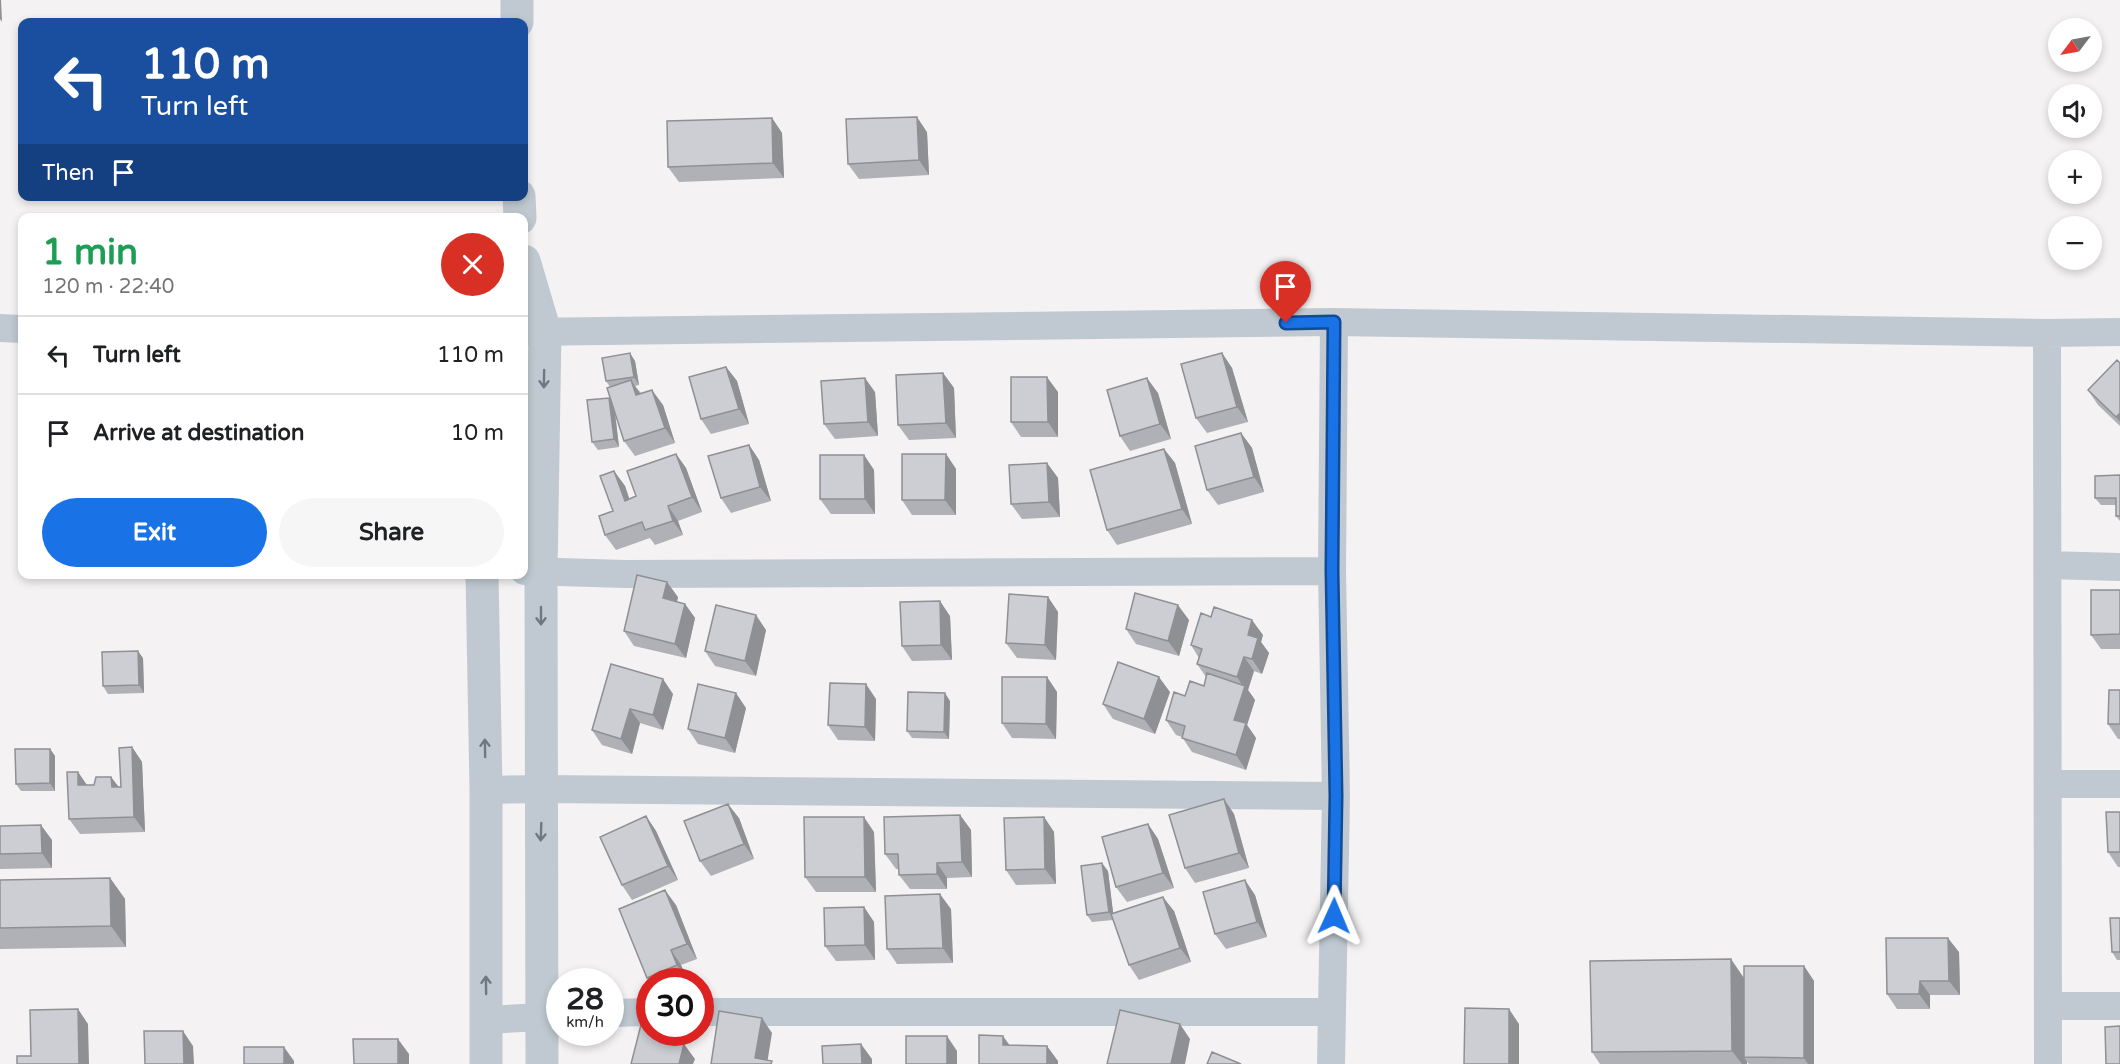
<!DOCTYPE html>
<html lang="en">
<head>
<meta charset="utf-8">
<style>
	:root { --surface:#fff; --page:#f6f6f6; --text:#202124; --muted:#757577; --line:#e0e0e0; --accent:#1973e7 }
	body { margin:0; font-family:"Varela Round",sans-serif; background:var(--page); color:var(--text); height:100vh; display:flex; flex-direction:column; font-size:22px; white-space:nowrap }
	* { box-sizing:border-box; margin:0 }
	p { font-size:20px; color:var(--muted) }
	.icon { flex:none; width:33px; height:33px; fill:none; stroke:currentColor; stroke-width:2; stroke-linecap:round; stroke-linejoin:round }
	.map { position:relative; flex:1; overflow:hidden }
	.side { position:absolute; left:18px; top:213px; width:510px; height:366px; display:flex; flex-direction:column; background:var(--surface); border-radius:12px; box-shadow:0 3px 9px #0003 }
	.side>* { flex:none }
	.banner { position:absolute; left:18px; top:18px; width:510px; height:183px; border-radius:12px; box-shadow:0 3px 9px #0003; background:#1a4fa0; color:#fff; overflow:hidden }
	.needle { width:39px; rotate:238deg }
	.controls { position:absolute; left:2048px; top:18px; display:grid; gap:12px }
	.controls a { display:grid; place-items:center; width:54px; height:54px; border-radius:50%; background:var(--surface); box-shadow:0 3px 9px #0003; font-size:30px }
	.speed { position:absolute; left:546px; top:968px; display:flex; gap:12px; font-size:30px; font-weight:700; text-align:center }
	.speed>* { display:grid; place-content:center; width:78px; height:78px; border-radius:50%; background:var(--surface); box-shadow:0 3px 9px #0003; line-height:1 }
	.speed small { font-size:15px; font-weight:400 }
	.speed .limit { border:9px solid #d22; background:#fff; color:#111 }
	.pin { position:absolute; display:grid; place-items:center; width:51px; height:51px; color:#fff; margin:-62px -26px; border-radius:50% 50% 50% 0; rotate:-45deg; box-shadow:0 0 6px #0007 }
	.pin .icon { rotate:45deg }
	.me { position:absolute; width:66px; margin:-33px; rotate:1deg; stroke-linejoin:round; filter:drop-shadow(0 0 4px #0008) }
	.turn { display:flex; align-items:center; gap:21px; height:126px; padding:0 24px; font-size:27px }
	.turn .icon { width:78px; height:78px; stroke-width:2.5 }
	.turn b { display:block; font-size:42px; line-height:51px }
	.then { display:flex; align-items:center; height:57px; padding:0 24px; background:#0003; gap:12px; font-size:22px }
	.round { display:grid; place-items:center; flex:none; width:63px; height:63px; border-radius:32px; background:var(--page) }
	.overview { display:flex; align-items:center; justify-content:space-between; height:102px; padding:0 24px }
	h1 { font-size:36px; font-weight:700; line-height:45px; color:#1e9e55 }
	.action { display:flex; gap:12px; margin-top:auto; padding:12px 24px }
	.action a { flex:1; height:69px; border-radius:36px; background:var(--accent); color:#fff; font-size:24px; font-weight:700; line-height:69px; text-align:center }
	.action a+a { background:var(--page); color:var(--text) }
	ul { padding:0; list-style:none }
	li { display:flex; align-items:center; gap:18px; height:78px; padding:0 24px; border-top:2px solid var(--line) }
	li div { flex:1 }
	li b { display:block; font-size:22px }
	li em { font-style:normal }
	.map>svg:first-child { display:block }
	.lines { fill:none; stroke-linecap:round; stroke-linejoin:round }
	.minor { stroke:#c0c9d1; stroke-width:28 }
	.tertiary { stroke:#c0c9d1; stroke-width:33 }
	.wall { fill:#afb1b6 }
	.shaded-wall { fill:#8f9094 }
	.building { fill:#ccced4; stroke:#8f9094; stroke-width:1.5 }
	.oneway { stroke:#6d7882 }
	.route-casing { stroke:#104b96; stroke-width:15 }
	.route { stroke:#1973e7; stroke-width:10 }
</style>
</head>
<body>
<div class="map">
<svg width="2120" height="1064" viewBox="0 0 2120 1064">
	<rect width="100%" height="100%" fill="#f4f2f2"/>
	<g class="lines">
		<!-- minor -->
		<path class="minor" d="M0,328L22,329
			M524,332L1334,322L2047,333L2120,332
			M2047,333L2048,1064
			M2048,565L2120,567
			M524,571L626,574L1332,571
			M2048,784H2120
			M486,790L542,789L1336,796
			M2048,1006H2120
			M700,1012H1331
			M610,1013L650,1012
			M487,1020L560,1016
			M1331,1064L1336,796L1332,571L1334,322"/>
		<!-- tertiary -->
		<path class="tertiary" d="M517,0V22
			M519,196L520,218
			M524,261L545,332L541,572L542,1064
			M482,574L486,790V1064"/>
	</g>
	<!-- wall -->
	<path class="wall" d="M772,118L782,133L784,178L679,182L668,167Z
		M927,132L929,175L859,179L848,164Z
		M1222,353L1232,368L1248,422L1207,433L1196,418Z
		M635,361L639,385L635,386L641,393L663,405L675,443L635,456L624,441L615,413L619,447L598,450L592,442L609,398L611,401L610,387L606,381Z
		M2120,363V426L2098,405L2088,390Z
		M726,367L737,381L749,424L711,434L701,419Z
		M943,373L954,388L956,438L909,440L898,425Z
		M875,392L878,436L835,439L824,424Z
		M1058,392V437H1021L1011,422Z
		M1158,393L1171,439L1130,451L1120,436Z
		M1241,433L1252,448L1264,492L1218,505L1207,490Z
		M749,445L759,460L771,501L731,513L721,498Z
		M1164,449L1175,463L1192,524L1117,545L1107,530Z
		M676,454L686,468L702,512L678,521L683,535L655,545L650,538L616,550L605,535L613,511L614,471L625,486L629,499L636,496Z
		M946,454L956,469V515H912L902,500Z
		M864,455L874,470L875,514H831L820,499Z
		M1047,463L1058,478L1060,517L1022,519L1011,504Z
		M2120,475V521L2116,516V505H2101L2095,498Z
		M2120,590V649H2101L2091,635Z
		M678,597L677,602L685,604L695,618L686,658L634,646L624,631Z
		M1048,597L1058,612L1056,660L1017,658L1006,643Z
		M950,616L952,660L912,661L902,646Z
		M1189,620L1179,656L1136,644L1126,629Z
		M766,630L756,676L715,666L705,651Z
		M1263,635L1261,642L1269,653L1262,674L1254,671L1248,690L1255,700L1247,725L1256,738L1246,770L1192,752L1182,737L1176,735L1166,720L1185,696L1204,686L1206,677L1197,664L1199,658L1191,645Z
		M143,658L144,693L108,694L103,686Z
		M611,664L673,694L663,730L640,723L632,754L602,745L592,730Z
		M1047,677L1057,692L1056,739L1012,738L1002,723Z
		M2120,690V739H2118L2108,724Z
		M1170,692L1155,734L1113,719L1103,704Z
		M876,699L875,741L838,740L828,725Z
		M950,701L949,739L912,738L907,731Z
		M746,708L735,753L698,744L688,729Z
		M132,747L142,762L145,832L80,834L69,819L78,772L87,785H94L111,777L118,787H121Z
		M50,749L55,756V791H21L16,784Z
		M1224,799L1234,814L1249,868L1195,883L1185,868Z
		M2120,812V867H2118L2108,852Z
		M960,815L971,830L972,877L947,878V889H910L899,875V869H896L885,854Z
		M646,816L656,831L678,880L632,900L622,885Z
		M1044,817L1054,832L1056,884L1016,885L1006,870Z
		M739,818L754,859L711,876L700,861Z
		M1148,824L1158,839L1174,888L1127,902L1116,887Z
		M0,826L52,840V868L0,869Z
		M874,832L876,892H816L805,877Z
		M1108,871L1113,913L1174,911L1191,962L1139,980L1129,965L1113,920L1092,922L1087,915Z
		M110,878L125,899L126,947L0,949V880Z
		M1255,895L1267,937L1226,949L1215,934Z
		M676,905L697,959L681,965L687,980L685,981L650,982L647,978Z
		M864,907L874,922L875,960L836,961L825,946Z
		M951,909L953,963L897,964L887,949Z
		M2120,918V960H2117L2112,952Z
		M1959,952L1960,995H1930V1009H1897L1887,994Z
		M1804,966L1814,981V1064H1749L1747,1062V1064H1600L1592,1052L1744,978Z"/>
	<!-- shaded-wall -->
	<path class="shaded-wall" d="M0,0H1L2,22L0,19Z
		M917,117L927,132L929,175L919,160Z
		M772,118L782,133L784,178L773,163Z
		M630,353L635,361L639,385L634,377Z
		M1222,353L1232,368L1248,422L1237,407Z
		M726,367L737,381L749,424L739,409Z
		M943,373L954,388L956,438L946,423Z
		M1047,377L1058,392V437L1048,422Z
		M865,378L875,392L878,436L868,422Z
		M1147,378L1158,393L1171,439L1160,424Z
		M631,380L641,395H636Z
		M652,390L663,405L675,443L665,428Z
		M609,398L614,405L619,447L614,439Z
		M2120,413V422L2116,417Z
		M1241,433L1252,448L1264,492L1254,477Z
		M749,445L759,460L771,501L760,487Z
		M1164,449L1175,463L1192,524L1182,509Z
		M676,454L686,468L702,512L692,497Z
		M946,454L956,469V515L945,500Z
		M864,455L874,470L875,514L865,499Z
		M1047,463L1058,478L1060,517L1049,502Z
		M614,471L625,486L635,515L625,501Z
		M668,506L678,521L683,535L673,521Z
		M667,582L678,597L674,613L663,598Z
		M1048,597L1058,612L1056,660L1045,645Z
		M940,601L950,616L952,660L941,645Z
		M685,604L695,618L686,658L675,644Z
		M1178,605L1189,620L1179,656L1168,641Z
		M756,615L766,630L756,676L745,661Z
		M1252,620L1263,635L1261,642L1269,653L1262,674L1252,659L1248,635Z
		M138,651L143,658L144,693L139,685Z
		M1244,657L1254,671L1248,690L1255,700L1247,725L1256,738L1246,770L1236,755L1234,720L1244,688L1237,677Z
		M1047,677L1057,692L1056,739L1046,724Z
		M1159,677L1170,692L1155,734L1144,719Z
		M663,679L673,694L663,730L653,715Z
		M866,684L876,699L875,741L865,727Z
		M736,693L746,708L735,753L725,738Z
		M945,693L950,701L949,739L944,732Z
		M630,709L640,723L632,754L621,739Z
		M132,747L142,762L145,832L134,817Z
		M50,749L55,756V791L50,783Z
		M78,772L88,787L78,785Z
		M111,777L122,791L112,787Z
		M1224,799L1234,814L1249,868L1239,853Z
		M728,804L739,818L754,859L744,844Z
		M960,815L971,830L972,877L962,862Z
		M646,816L656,831L678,880L668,866Z
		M864,817L874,832L876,892L865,877Z
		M1044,817L1054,832L1056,884L1045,869Z
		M1148,824L1158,839L1174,888L1163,873Z
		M41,825L52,840V868L42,853Z
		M937,863L947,878V889L937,874Z
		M1102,863L1108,871L1114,920L1109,912Z
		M110,878L125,899L126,947L111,926Z
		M1245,880L1255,895L1267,937L1257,922Z
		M665,890L676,905L697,959L687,944Z
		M940,894L951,909L953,963L943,948Z
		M1163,897L1174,911L1191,962L1180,948Z
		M864,907L874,922L875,960L865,945Z
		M1948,938L1959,952L1960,995L1949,981Z
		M671,950L681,965L687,980L677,965Z
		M1731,959L1746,981L1744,1057L1747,1062V1064H1742L1732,1051Z
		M1804,966L1814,981V1064H1808L1804,1058Z
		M1920,981L1930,995V1009L1919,994Z
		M78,1009L88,1024L89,1064H79Z
		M1509,1009L1519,1024V1064H1509Z
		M762,1018L772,1033L767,1064L755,1058Z
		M1180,1024L1190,1039L1185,1064H1171Z
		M183,1031L193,1046L194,1064H184Z
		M667,1032H679L681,1035L676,1054L665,1039Z
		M947,1036L957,1051V1064H947Z
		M1003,1036L1013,1050L1003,1045Z
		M398,1039L409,1054V1064H398Z
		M684,1044L695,1059L693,1064H679Z
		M861,1044L872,1059V1064H862Z
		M1047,1046L1058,1061V1064H1047Z
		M284,1047L294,1061V1064H284Z"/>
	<!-- building -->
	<path class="building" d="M917,117L919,160L848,164L846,119Z
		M772,118L773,163L668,167L667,121Z
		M630,353L634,377L606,381L602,358Z
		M1222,353L1237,407L1196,418L1181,364Z
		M2117,360L2120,363V413L2116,417L2088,390Z
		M726,367L739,409L701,419L689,377Z
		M943,373L946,423L898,425L896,375Z
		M1011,377H1047L1048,422H1011Z
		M865,378L868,422L824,424L821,381Z
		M1147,378L1160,424L1120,436L1107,390Z
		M631,380L636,395L652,390L665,428L624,441L607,388Z
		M609,398L614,439L592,442L587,400Z
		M1241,433L1254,477L1207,490L1195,446Z
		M749,445L760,487L721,498L708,456Z
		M1164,449L1182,509L1107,530L1090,470Z
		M676,454L692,497L668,506L673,521L645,530L642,522L605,535L599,516L613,511L600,476L614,471L625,501L636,496L627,471Z
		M902,454H946L945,500H902Z
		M820,455H864L865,499H820Z
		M1047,463L1049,502L1011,504L1009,465Z
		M2120,475V516H2116V498H2095V476Z
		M637,575L667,582L663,598L685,604L675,644L624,631Z
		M2091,590H2120V634L2091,635Z
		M1135,593L1178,605L1168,641L1126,629Z
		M1009,594L1048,597L1045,645L1006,643Z
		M940,601L941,645L902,646L900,602Z
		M716,605L756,615L745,661L705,651Z
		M1214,607L1252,620L1248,635L1258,638L1252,659L1244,657L1237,677L1197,664L1202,649L1191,645L1201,613L1211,617Z
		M138,651L139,685L103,686L102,652Z
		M1118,662L1159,677L1144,719L1103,704Z
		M611,664L663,679L653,715L630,709L621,739L592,730Z
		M1207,673L1245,686L1234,720L1246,723L1236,755L1182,738L1185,726L1166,720L1174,692L1185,696L1190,681L1204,686Z
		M1002,677H1047L1046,724L1002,723Z
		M830,683L866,684L865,727L828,725Z
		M698,684L736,693L725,738L688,729Z
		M2109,690H2120V724H2108Z
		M908,692L945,693L944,732L907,731Z
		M132,747L134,817L69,819L67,772H78V785H94L96,777H111L112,787H121L119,748Z
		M15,749H50V783L16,784Z
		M1224,799L1239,853L1185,868L1169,815Z
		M728,804L744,844L700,861L684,821Z
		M2106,812H2120V852H2108Z
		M960,815L962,862L937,863V874L899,875L898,854H885L884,817Z
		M646,816L668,866L622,885L600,837Z
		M804,817H864L865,877H805Z
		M1044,817L1045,869L1006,870L1004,818Z
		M1148,824L1163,873L1116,887L1102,837Z
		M41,825L42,853L0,854V826Z
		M1102,863L1109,912L1087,915L1081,866Z
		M110,878L111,926L0,928V880Z
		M1245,880L1257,922L1215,934L1203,892Z
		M665,890L687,944L671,950L677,965L647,978L619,909Z
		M940,894L943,948L887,949L885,896Z
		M1163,897L1180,948L1129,965L1111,914Z
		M864,907L865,945L825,946L824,908Z
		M2110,918H2120V952H2112Z
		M1886,938H1948L1949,981H1920L1919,994H1887Z
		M1731,959L1732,1051L1592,1052L1590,961Z
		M1744,966H1804V1058L1744,1057Z
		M1465,1008L1509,1009V1064H1464Z
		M78,1009L79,1064H17V1056H31L30,1010Z
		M1120,1010L1180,1024L1171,1064H1107Z
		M719,1011L762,1018L755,1058L772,1061L771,1064H711Z
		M644,1013L650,1014V1032H667L665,1039L684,1044L679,1064H631Z
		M2120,1026V1064H2106L2105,1027Z
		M144,1031H183L184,1064H145Z
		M979,1035L1003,1036V1045L1047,1046V1064H979Z
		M906,1036H947V1064H906Z
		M353,1039H398V1064H354Z
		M861,1044L862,1064H823L822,1046Z
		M244,1047H284V1064H244Z
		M1212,1052L1241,1064H1207Z"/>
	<!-- one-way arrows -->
	<defs><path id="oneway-shaft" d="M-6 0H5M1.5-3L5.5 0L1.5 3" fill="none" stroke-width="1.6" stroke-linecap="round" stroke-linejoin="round" transform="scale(1.5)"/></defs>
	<g class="oneway">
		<use href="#oneway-shaft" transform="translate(544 379) rotate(91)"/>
		<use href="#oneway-shaft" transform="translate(541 616) rotate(90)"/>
		<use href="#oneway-shaft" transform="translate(485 748) rotate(-91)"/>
		<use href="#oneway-shaft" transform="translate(541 832) rotate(92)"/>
		<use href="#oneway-shaft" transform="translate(486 985) rotate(-91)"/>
	</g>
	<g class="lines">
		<!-- route casing -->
		<g class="route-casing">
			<path id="route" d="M1286,323L1334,322L1332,571L1336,796L1334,916"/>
		</g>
		<!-- route -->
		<use href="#route" class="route"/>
	</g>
</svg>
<div class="controls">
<a><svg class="needle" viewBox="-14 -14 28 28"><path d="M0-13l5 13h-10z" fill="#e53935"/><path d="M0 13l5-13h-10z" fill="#757577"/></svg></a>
<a><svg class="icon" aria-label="sound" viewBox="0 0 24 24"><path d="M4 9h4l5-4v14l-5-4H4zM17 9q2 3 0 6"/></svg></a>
<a>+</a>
<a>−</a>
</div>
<div class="speed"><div>28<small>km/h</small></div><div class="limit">30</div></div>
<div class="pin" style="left:1286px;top:323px;background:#d93025"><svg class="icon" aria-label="arrive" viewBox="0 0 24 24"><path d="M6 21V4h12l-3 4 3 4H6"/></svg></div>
<svg class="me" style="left:1334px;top:916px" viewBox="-20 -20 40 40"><path d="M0-17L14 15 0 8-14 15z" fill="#1973e7" stroke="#fff" stroke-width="4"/></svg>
<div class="banner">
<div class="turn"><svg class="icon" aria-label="left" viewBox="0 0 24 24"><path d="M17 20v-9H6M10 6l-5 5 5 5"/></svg><div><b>110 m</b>Turn left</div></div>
<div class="then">Then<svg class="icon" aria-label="arrive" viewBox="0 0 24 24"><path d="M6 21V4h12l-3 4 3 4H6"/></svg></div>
</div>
<section class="side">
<div class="overview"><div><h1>1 min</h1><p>120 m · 22:40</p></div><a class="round" style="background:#d93025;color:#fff"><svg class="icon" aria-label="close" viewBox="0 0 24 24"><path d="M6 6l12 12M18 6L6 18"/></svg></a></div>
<ul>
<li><svg class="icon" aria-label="left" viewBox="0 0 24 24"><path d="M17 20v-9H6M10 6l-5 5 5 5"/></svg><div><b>Turn left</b></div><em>110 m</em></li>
<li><svg class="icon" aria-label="arrive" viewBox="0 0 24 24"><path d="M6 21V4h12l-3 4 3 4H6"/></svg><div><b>Arrive at destination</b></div><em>10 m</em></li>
</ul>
<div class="action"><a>Exit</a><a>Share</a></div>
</section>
</div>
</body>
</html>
